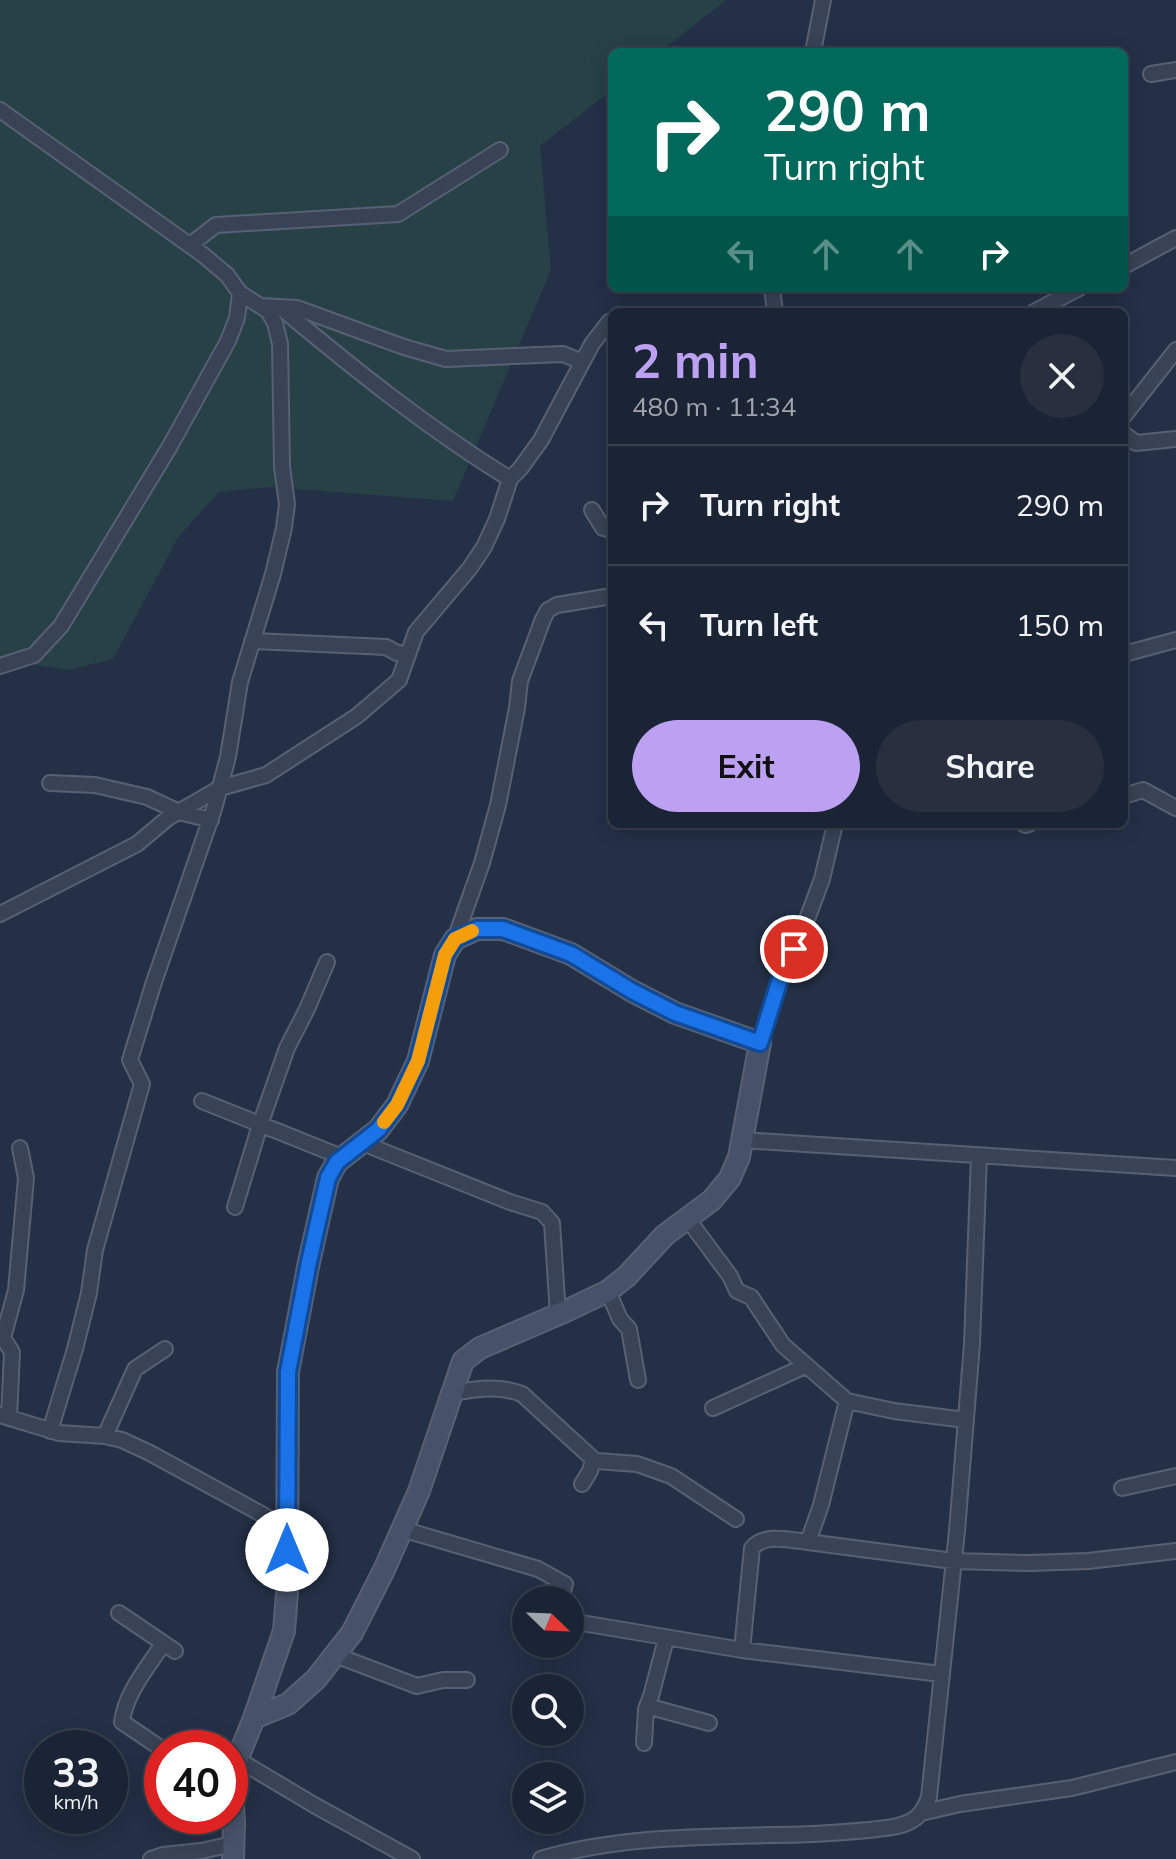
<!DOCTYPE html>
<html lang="en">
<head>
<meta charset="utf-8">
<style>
	:root { --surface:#1b2434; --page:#283040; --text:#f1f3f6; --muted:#a0a4ac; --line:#39414f; --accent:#bca0f2 }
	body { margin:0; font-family:Mulish,sans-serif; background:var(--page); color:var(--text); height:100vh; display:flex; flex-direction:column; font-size:30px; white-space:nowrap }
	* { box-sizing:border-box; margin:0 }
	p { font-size:26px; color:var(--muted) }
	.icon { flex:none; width:44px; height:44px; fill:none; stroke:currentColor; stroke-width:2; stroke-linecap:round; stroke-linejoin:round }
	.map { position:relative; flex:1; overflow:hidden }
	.sheet { position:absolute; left:608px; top:308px; width:520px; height:520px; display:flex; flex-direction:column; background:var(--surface); border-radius:12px; box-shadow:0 4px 20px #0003,0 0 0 2px var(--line) }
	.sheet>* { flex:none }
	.hud { position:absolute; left:608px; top:48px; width:520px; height:244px; border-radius:12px; box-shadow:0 4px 20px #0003,0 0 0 2px var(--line); background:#00695c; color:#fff; overflow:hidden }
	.needle { width:52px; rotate:113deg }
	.controls { position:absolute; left:512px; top:1586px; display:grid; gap:16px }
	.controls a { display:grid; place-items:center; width:72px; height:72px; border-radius:50%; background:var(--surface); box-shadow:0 4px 20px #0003,0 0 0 2px var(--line); font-size:40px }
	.speed { position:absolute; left:24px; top:1730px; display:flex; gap:16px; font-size:40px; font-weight:700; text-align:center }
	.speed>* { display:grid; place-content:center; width:104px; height:104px; border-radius:50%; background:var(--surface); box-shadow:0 4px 20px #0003,0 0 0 2px var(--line); line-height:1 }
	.speed small { font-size:20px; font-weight:400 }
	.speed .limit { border:12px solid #d22; background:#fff; color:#111 }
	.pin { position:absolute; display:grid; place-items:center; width:68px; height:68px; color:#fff; margin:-34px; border:4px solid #fff; border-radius:50%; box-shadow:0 2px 8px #0007 }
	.me { position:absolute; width:88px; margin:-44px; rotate:0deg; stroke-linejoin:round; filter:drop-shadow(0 0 6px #0008) }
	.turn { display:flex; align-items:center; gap:28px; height:168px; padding:0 24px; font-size:36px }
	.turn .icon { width:104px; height:104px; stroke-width:2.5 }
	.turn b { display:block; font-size:56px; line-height:68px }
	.lanes { display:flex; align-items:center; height:76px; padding:0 24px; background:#0003; justify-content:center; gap:40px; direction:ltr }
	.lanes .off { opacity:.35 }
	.round { display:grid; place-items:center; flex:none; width:84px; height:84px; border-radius:42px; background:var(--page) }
	.head { display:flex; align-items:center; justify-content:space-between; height:136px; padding:0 24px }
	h1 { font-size:48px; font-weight:700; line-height:60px; color:var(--accent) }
	.action { display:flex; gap:16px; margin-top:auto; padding:16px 24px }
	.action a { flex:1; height:92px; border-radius:48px; background:var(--accent); color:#111; font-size:32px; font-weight:700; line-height:92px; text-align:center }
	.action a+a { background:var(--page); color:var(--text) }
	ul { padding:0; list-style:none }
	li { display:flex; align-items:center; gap:24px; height:120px; padding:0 24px; border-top:2px solid var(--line) }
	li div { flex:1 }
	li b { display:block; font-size:30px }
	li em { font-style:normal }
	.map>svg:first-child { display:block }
	.green { fill:#274147 }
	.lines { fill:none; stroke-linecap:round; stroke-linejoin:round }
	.street-casing { stroke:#586073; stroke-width:18 }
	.secondary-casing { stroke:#586073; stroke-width:24 }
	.street { stroke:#394355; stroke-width:14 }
	.secondary { stroke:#475169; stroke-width:20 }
	.route-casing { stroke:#114b97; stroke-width:20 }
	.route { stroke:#1a73e8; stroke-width:14 }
	.slow { stroke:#f59e0b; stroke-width:14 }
</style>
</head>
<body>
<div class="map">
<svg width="1176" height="1859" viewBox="0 0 1176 1859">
	<rect width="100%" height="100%" fill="#243046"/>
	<!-- green -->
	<path class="green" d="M0,0H726L660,52H612V90L540,146L551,270L453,501L269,487L219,492L179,536L113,659L69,670L0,660Z"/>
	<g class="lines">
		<!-- street casing -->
		<g class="street-casing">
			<path id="street" d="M813,52L823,0
				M1151,74L1176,70
				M0,110L202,254L227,275L240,293L237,318L228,341L170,446L61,626L34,655L0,666
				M190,245L216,225L398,214L500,150
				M1124,266L1176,238
				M772,288L775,312
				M261,306L297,308L404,347L446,359L563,354L582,362
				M281,308C354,369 429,429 510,479
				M1034,312L1079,288
				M1124,416L1176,350
				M1124,434L1136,443L1176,439
				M592,510L603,528L612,530
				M252,641L386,647L397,653L408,654
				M1124,654L1176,640
				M50,783L95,785L147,797L179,812L211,820
				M1124,796L1143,790L1176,808
				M1024,824L1025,825L1029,824
				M0,914L137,844L168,818L220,788L266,775L357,716L399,680L416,632L470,568L484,547L497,519L510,479L520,469L541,440L592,344L609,322
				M455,939L482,863L498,805L517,708L520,681L543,619L548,610L557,605L612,596
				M760,1043L781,976L806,922L822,879L835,824
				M202,1101L342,1157
				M742,1140L1176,1168
				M360,1142L510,1202L542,1212L552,1223L558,1315
				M235,1207L260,1125L287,1048L307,1009L327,962
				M687,1218L730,1276L737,1291L751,1297L783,1345L847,1401L894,1411L966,1420
				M608,1291L620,1319L629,1329L638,1380
				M452,1393C477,1389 498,1385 522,1394L593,1459L597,1461L637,1464L671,1476L736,1519
				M713,1408L805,1366
				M0,1415L59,1433L105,1436L122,1440L150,1453L287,1528
				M9,1417L12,1352L3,1338L16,1290L26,1178L20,1148
				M50,1431L75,1349L89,1293L95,1250L142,1084L130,1060L154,982L214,809L228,757L240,682L273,574L284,528L287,504L282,467L280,344L275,323L268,311L240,293
				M105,1436L135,1369L165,1349
				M582,1484L590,1471L593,1459
				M1122,1488L1176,1476
				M402,1529L538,1569L565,1584L561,1600
				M808,1542L953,1561L1029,1563L1088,1561L1176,1551
				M119,1613L175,1651
				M570,1621L742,1650L941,1674
				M742,1650L752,1548C764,1533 791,1540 808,1542L821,1505L847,1401
				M335,1655L417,1686L443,1680H467
				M647,1706L709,1723
				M644,1743L646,1709L651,1696L666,1639
				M162,1749L122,1722C125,1694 147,1668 163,1644
				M237,1759L314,1805L412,1859
				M921,1813L960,1804L1072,1788L1176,1762
				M151,1859L163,1855L201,1851L233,1844
				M541,1859C615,1837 694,1837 772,1835C804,1835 837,1833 869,1830C883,1828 899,1828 911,1821C921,1816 925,1807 929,1797L957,1531L972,1344L979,1156"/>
		</g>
		<!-- secondary casing -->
		<g class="secondary-casing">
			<path id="secondary" d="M233,1859L234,1823L232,1787L235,1765L254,1718L284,1631L287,1593L288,1372L309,1262L328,1178L337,1162L378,1130L397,1105L418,1061L445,955L455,939L477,929H503L571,954L632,991L675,1013L760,1043L739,1157L730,1178L712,1200L665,1235L627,1276L608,1291L566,1311L480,1348L463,1361L419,1491L384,1570L352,1633L316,1679L288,1704L254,1718"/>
		</g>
		<!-- street -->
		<use href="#street" class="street"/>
		<!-- secondary -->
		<use href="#secondary" class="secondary"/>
	</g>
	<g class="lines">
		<!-- route casing -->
		<g class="route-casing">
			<path id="route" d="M287,1550L288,1372L309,1262L328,1178L337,1162L378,1130L397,1105L418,1061L445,955L455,939L477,929H503L571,954L632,991L675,1013L760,1043L781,976L794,949"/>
		</g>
		<!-- route -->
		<use href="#route" class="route"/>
		<!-- slow -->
		<path class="slow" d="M384,1122L397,1105L418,1061L445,955L455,939L472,931"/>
	</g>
</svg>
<div class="controls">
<a><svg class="needle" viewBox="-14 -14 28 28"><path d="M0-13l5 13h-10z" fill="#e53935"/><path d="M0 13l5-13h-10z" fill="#a0a4ac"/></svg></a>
<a><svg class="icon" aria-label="search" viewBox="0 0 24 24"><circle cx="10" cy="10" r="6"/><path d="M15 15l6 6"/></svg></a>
<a><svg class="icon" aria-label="layers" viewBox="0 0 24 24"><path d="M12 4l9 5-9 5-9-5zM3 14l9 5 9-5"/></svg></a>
</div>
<div class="speed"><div>33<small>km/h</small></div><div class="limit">40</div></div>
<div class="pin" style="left:794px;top:949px;background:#d93025"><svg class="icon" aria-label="arrive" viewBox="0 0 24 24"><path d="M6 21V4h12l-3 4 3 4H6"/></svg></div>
<svg class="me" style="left:287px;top:1550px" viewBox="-20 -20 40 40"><circle r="19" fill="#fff"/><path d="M0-13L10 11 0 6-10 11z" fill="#1a73e8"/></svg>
<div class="hud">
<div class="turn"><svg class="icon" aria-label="right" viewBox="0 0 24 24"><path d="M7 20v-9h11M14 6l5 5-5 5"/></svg><div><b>290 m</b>Turn right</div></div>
<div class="lanes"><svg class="icon off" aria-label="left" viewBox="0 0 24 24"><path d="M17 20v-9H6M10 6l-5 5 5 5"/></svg><svg class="icon off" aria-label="ahead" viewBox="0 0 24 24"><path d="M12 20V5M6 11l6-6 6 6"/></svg><svg class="icon off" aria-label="ahead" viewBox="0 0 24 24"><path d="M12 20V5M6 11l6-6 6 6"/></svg><svg class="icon" aria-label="right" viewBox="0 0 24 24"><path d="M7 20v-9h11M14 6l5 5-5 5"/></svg></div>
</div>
<section class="sheet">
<div class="head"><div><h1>2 min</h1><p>480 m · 11:34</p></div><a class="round"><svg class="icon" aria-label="close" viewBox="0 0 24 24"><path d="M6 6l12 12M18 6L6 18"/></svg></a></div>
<ul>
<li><svg class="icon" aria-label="right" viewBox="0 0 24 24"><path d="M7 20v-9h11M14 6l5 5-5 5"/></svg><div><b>Turn right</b></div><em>290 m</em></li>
<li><svg class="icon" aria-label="left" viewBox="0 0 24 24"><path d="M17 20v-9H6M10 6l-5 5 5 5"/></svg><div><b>Turn left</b></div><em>150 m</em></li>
</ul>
<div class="action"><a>Exit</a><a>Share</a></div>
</section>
</div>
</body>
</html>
